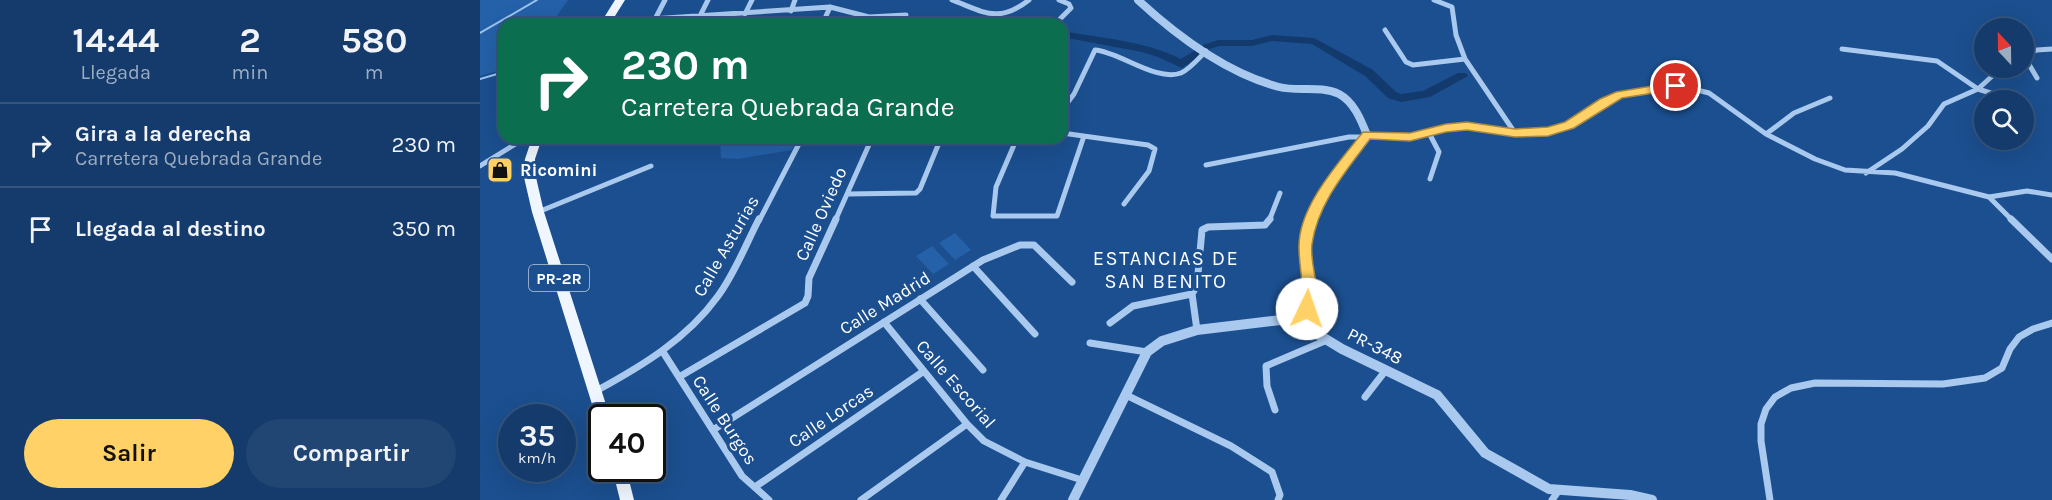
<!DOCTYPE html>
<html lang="es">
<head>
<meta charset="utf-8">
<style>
	:root { --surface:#143b6b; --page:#214673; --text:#f1f3f6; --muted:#9dadc1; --line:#33557e; --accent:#ffd166 }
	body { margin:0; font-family:Karla,sans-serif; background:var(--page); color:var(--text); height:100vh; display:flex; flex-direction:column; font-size:22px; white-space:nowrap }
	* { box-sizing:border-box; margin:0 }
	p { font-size:20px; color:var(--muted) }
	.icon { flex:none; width:33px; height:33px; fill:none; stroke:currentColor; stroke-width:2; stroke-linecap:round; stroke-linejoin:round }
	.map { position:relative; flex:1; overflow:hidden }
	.sheet { display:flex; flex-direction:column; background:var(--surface); width:480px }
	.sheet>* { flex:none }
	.top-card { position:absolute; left:18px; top:18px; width:570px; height:126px; border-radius:18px; box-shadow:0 6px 24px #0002,0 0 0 2px var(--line); background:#0b6e4f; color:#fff; overflow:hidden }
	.needle { width:39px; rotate:338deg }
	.controls { position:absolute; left:1494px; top:18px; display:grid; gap:12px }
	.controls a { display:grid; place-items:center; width:60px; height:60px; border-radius:50%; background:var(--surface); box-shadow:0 6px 24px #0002,0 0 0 2px var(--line); font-size:30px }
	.speed { position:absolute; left:18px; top:404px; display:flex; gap:12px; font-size:30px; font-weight:700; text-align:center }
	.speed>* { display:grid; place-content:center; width:78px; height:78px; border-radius:50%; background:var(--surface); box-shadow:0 6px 24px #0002,0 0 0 2px var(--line); line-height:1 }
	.speed small { font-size:15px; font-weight:400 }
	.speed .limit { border:3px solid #111; border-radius:9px; background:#fff; color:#111 }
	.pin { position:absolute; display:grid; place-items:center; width:51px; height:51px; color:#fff; margin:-26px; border:3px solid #fff; border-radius:50%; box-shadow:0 2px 6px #0007 }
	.me { position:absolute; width:66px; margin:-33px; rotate:3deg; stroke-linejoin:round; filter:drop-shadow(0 0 4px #0008) }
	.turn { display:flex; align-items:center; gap:21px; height:126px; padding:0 24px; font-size:27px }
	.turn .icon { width:78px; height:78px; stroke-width:2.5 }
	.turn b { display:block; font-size:42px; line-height:51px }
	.eta { display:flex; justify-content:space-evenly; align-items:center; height:102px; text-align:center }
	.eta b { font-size:36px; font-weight:700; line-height:42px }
	.cta { display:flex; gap:12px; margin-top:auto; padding:12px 24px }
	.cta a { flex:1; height:69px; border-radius:36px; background:var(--accent); color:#111; font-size:24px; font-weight:700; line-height:69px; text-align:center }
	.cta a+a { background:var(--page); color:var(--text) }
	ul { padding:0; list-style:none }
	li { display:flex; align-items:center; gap:18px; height:84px; padding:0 24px; border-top:2px solid var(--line) }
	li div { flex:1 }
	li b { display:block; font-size:22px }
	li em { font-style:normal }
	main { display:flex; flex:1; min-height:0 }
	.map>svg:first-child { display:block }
	.green { fill:#2461a8 }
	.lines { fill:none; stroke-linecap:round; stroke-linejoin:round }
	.stream { stroke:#9cc4f0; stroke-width:2 }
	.river { fill:#123a6d; fill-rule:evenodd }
	.minor-far1 { stroke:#a9c9ee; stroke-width:5 }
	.minor { stroke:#a9c9ee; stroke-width:7 }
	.tertiary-far1 { stroke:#a9c9ee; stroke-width:8 }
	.tertiary { stroke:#a9c9ee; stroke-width:10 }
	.primary { fill:#f0f6ff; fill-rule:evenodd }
	.route { fill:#ffd166; stroke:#a68842; stroke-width:1.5 }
	.labels { text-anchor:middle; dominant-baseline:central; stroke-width:6; stroke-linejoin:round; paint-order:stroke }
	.shield { fill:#1b4f8f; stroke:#bbcadd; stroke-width:1.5 }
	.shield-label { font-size:16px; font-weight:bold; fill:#fff }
	.poi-label { font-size:18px; font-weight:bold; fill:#fff; stroke:#1b4f8f; text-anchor:start }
	.street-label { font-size:18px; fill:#fff; stroke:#1b4f8f }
	.neighbourhood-label { font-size:20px; letter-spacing:1.5px; fill:#fff; stroke:#1b4f8f }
</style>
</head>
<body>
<main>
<section class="sheet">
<div class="eta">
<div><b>14:44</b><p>Llegada</p></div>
<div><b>2</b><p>min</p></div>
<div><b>580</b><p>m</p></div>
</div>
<ul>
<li><svg class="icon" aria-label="right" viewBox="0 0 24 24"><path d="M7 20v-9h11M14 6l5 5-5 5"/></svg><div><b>Gira a la derecha</b><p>Carretera Quebrada Grande</p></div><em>230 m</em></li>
<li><svg class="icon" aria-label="arrive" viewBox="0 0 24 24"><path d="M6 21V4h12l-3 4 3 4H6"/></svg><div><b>Llegada al destino</b></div><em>350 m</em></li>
</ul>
<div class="cta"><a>Salir</a><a>Compartir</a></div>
</section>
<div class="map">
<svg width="1572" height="500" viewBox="0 0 1572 500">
	<rect width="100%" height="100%" fill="#1b4f8f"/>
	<!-- green -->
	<path class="green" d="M0,0H88L71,24H24V69L0,76Z
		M240,138H318L312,150L257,159L241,158Z
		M475,233L491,250L475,260L459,243Z
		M452,246L469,264L453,274L436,256Z"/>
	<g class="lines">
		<!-- stream -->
		<path class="stream" d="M0,33L57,0
			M0,79L24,72"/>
		<!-- river -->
		<path class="river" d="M582,31C622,38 665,41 701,59L717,49L722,48L723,45L738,40H772L792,35L834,38L893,70L916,92L921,94L943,91L978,73H986L988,76L950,97L921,102L908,98L885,76L832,44L792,41L772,46H739L726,50L725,53L702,68L678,57L662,52L582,37Z"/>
		<!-- minor-far1 -->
		<path class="minor-far1" d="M472,0C504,12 518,24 549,0
			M954,0L972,7L976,35L985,59L1035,133
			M311,11L315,0
			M265,14L272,0
			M346,16L350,7
			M174,21L185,0
			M126,22L350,7L389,17L426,15
			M216,24L228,0
			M575,24L591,8L589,4L579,0
			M905,30L926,62L933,65L985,59
			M1362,49L1457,61L1498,89L1529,99
			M1544,55L1557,50L1572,49
			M1544,56L1557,78
			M582,110L594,94L615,50C640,52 676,82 701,73C710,69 719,58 726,51
			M582,133L668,145L675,149L669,171L644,204
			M949,133L959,152L950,179
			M1286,134L1314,113L1350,98
			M887,135L930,137L967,128L987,126L1035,133L1068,132L1090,125L1124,102L1140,95L1185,87H1205L1229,93L1286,134L1335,159L1365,170L1415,173L1509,197L1547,191L1572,195
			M537,138L516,187L513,216H577L604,136
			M726,165L869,137H884
			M0,166L45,138
			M1386,173L1422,149L1448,126L1464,104L1498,89L1521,68
			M367,194L436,193L440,189L461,138
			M1509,197L1533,221
			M58,212L171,166
			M279,221L322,138
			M355,221L392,138
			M789,221L800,193"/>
		<!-- minor -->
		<path class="minor" d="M1531,219L1572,259
			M493,266L555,334
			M712,294L717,330
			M440,299L503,370
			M404,322L487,424L504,441L545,462L602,480
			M630,323L653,306L712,294L717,285L722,230L728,227L785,225L790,219
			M610,343L667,352
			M183,352L262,476L289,500
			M199,377L325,303L328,296L329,278L356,219
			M116,391C162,366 207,339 238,296C255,273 266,244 279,219
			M646,395L751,446L792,472L800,495L798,500
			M885,397L906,370
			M795,410L787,386L786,366L847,340
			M233,430L503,260L540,245H554L592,282
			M275,487L444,371
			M381,500L487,424
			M521,500L545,462
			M1072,500L1079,490
			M1290,500L1281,441V424L1286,409L1295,397L1311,388L1335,383L1463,384L1505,378L1522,368L1530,349L1539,337L1553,329L1572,323"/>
		<!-- tertiary-far1 -->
		<path class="tertiary-far1" d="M658,0C697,36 747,73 799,87C818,92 840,85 859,94C874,102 881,120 887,135L851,181L831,221"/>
		<!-- tertiary -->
		<path class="tertiary" d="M821,324L831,296L825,247L832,219
			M593,500L667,352L682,341L717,330L801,320L821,324L862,349L957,395L1005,453L1069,489L1150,495L1172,500"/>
		<!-- primary -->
		<path class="primary" d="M135,0H145L130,24H120Z
			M52,138H62L55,159V173L64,212L130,417H122V423L118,421L116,417L52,212L43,173L45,159Z
			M132,468H146L154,500H140Z"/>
	</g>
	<!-- route -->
	<path class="route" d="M1196,82L1202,86L1200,89L1142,98L1094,128L1068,136L1035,137L987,130L966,132L930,141L890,139C866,171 838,203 832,244C829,268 844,290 832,313H822L820,309C826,288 819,270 819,249C817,208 859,162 883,132L930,133L966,124L987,122L1035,129L1068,127L1085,122L1120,99L1136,92Z"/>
	<!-- icons -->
	<defs>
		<g id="shop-square" transform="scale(1.35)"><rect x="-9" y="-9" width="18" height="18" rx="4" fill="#ffd166" stroke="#1b4f8f"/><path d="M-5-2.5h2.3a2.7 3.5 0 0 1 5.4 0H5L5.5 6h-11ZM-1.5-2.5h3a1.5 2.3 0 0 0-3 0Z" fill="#111"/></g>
	</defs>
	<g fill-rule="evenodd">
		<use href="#shop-square" x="20" y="170"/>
	</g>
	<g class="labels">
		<!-- shield labels -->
		<rect class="shield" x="49" y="265" width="60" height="26" rx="4.5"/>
		<g class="shield-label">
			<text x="79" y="278">PR-2R</text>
		</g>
		<!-- poi labels -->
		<g class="poi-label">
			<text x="40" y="170">Ricomini</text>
		</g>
		<!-- street labels -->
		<g class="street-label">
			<text transform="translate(341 214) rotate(-66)">Calle Oviedo</text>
			<text transform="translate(246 246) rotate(-60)">Calle Asturias</text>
			<text transform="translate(405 303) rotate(-32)">Calle Madrid</text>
			<text transform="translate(895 346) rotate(27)">PR-348</text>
			<text transform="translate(476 384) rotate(49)">Calle Escorial</text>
			<text transform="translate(351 416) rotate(-34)">Calle Lorcas</text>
			<text transform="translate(245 420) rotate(57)">Calle Burgos</text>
		</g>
		<!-- neighbourhood labels -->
		<g class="neighbourhood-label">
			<text x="686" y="258">ESTANCIAS DE<tspan x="686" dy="23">SAN BENITO</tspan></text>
		</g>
	</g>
</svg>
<div class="controls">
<a><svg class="needle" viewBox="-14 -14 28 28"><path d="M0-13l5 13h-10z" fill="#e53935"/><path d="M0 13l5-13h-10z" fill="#9dadc1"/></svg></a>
<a><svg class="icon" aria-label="search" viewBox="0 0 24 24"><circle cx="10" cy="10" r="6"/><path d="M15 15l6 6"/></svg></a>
</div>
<div class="speed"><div>35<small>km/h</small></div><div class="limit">40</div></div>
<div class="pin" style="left:1196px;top:86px;background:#d93025"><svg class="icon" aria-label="arrive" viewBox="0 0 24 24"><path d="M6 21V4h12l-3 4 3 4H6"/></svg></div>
<svg class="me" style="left:827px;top:309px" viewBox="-20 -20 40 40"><circle r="19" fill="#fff"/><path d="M0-13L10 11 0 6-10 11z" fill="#ffd166"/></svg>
<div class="top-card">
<div class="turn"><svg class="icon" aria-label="right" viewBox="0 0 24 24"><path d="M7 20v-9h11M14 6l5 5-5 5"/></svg><div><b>230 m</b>Carretera Quebrada Grande</div></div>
</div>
</div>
</main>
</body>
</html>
